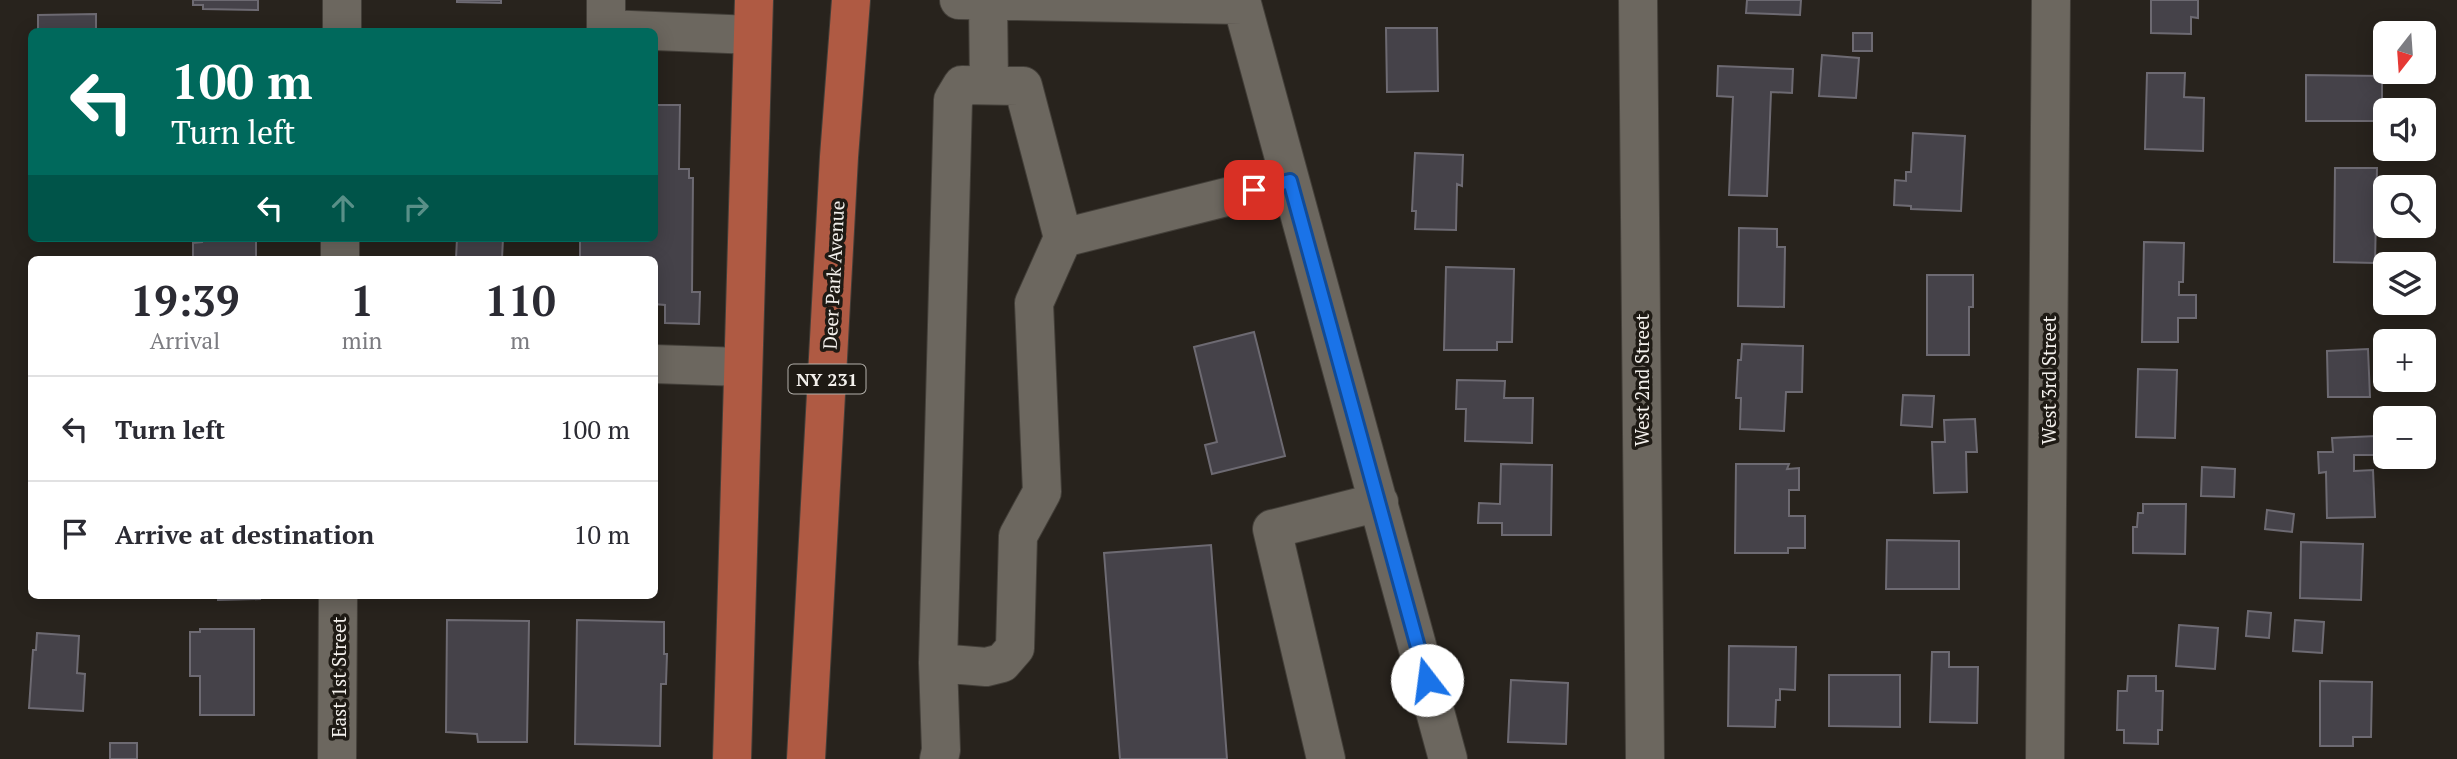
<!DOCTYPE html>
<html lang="en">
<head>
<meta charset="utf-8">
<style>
	:root { --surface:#fff; --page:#f2f2f3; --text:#2b2b33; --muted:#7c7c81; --line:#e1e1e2 }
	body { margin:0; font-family:"PT Serif",serif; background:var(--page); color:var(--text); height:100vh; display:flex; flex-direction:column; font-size:26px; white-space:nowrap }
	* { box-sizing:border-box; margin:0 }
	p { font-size:23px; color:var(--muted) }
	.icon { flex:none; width:38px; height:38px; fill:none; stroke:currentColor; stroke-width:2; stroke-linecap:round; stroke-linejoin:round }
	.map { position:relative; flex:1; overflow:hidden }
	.sheet { position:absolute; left:28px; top:256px; width:630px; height:343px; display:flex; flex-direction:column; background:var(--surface); border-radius:10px; box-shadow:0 4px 18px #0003 }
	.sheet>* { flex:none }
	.top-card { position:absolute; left:28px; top:28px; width:630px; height:214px; border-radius:10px; box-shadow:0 4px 18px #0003; background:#00695c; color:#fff; overflow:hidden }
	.needle { width:46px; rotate:197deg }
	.fabs { position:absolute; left:2373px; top:21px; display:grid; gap:14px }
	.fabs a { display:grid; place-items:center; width:63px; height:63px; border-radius:10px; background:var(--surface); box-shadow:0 4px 18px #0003; font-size:35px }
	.pin { position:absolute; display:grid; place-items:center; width:60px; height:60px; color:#fff; margin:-30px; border-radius:14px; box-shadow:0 4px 10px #0006 }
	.me { position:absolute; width:77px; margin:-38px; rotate:345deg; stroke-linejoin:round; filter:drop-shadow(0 0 5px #0008) }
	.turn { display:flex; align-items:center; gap:24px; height:147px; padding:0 28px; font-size:32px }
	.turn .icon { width:91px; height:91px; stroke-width:2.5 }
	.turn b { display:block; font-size:49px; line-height:60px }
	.lanes { display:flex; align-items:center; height:66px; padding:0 28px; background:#0003; justify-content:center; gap:35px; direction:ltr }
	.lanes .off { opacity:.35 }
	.eta { display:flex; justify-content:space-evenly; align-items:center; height:119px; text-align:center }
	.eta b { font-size:42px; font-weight:600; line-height:49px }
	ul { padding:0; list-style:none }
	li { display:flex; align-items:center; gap:21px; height:105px; padding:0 28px; border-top:2px solid var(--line) }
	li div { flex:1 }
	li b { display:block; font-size:26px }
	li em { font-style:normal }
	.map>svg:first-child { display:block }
	.building { fill:#454249; stroke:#6d6a72; stroke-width:2 }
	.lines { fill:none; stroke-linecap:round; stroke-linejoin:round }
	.minor-casing { stroke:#433f39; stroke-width:40 }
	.major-casing { stroke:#433f39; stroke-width:40 }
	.minor { stroke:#6c675f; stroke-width:38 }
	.major { stroke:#af5a43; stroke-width:38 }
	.route-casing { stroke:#114b97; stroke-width:18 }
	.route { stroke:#1a73e8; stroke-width:12 }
	.labels { text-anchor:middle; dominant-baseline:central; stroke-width:7; stroke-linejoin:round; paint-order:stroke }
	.shield { fill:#1e1a14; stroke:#b3b0ab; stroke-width:2 }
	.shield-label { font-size:18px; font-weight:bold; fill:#f3f0ec }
	.street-label { font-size:19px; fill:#f3f0ec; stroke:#1e1a14 }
</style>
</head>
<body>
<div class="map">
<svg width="2457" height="759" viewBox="0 0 2457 759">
	<rect width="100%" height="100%" fill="#28231d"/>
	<!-- building -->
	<path class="building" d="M193,0H258V10L203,9V5H193Z
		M457,0H501V3L457,2Z
		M1747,0H1801L1800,15L1746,13Z
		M2151,0H2198V18L2191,17V34L2151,33Z
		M96,14V32H38V15Z
		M1386,28H1437L1438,91L1387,92Z
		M1853,33H1872V51H1853Z
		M1822,55L1859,58L1856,98L1819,96Z
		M1718,66L1793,69L1792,93L1771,92L1767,196L1729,195L1733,97L1717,96Z
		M2147,73H2185L2184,97L2204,98L2203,151L2145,149Z
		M2306,75L2382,76V121H2306Z
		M654,105H680L679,169H689V178H693L692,292H700L699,324L665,323V305L654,304V259H580V238H654Z
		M1913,133L1965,136L1961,211L1911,209V206L1894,205L1895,180L1906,181V172H1911Z
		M1415,153L1463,155L1462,186L1457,184L1456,230L1415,229L1416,211H1412Z
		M2335,168H2377L2375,263L2334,262Z
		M1739,228L1777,229V247H1785L1784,307L1738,306Z
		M202,238H256V259H193V243L202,242Z
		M457,238H503L502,259H456Z
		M2144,242L2184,243L2183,282H2179V295H2196V318H2178V342H2142Z
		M1446,267L1514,269L1512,342H1497V350H1444Z
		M1927,275H1973V307H1969V355H1927Z
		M1254,332L1285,456L1212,474L1205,445L1217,442L1194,347Z
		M1742,344L1803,346L1802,392H1786L1784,431L1740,429L1741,398H1736L1738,360H1741Z
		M2368,349L2370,397H2328L2327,351Z
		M2138,369L2177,370L2175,438L2136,437Z
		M1457,380L1505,381L1504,398H1533L1532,443L1465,441L1466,409H1456Z
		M1903,395L1934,396L1932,427L1901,425Z
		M1975,419L1977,452H1966L1967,492L1934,493L1932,442H1945L1944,420Z
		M2376,436V455H2354V471L2373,470L2375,517L2327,518L2326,472L2319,473L2318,452H2333L2332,438Z
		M1501,464L1552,465L1551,535H1502V523H1478L1479,503L1500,504Z
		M1736,464H1789L1787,469L1799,468V490H1789V516H1805V548H1788V553H1735Z
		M2202,467L2235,469L2234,497L2201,496Z
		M2143,504H2186L2185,554L2133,553V527H2137L2138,513H2143Z
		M2267,510L2294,514L2292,532L2265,529Z
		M1887,540L1959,541V589H1886Z
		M2301,542L2363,544L2361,600L2300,598Z
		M1211,545L1227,759H1120L1104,553Z
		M218,595H260V599L218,600Z
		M2248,611L2271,613L2269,638L2246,636Z
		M447,620L529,621L527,742H478L477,734L446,732Z
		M577,620L664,622V654H667L666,684H661L660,746L575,744Z
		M2295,620L2324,622L2322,653L2293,651Z
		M2179,625L2218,628L2215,669L2176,666Z
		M200,629H254V715H200V676H190V632H200Z
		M37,633L79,636L77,673L85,674L83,711L29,708L33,650H36Z
		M1729,646L1796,647L1795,690L1780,689V700H1776L1775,727L1728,726Z
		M1932,652H1949V667H1978L1977,723L1930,722Z
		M1829,675H1900V727L1829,726Z
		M2128,676H2156V691H2163L2162,730H2158V744L2124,743V730H2117L2118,691H2127Z
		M1511,680L1568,683L1566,744L1508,742Z
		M2320,681L2372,682L2371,737H2353V746H2320Z
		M110,743H137V759H110Z"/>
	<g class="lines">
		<!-- minor casing -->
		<g class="minor-casing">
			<path id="minor" d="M606,0V29L753,35
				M959,0L1242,5
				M988,0L989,85
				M1241,0L1448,759
				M1638,0L1645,759
				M342,32V0
				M1063,238L1290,181
				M340,259V238
				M654,364L742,367
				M938,663L986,667L1002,663L1015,648L1018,536L1042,492L1034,303L1063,238L1023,86L962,85L953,100L938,663L941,750L939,759
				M337,759L338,595
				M1326,759L1272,529L1379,502
				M2045,759L2051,0"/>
		</g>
		<!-- major casing -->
		<g class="major-casing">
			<path id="major" d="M732,759L754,0
				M806,759L839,157L851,0"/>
		</g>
		<!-- minor -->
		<use href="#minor" class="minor"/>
		<!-- major -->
		<use href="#major" class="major"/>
	</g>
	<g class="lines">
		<!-- route casing -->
		<g class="route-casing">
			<path id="route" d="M1254,190L1290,181L1427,680"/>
		</g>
		<!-- route -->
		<use href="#route" class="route"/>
	</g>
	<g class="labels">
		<!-- shield labels -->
		<rect class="shield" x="788.5" y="364.5" width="77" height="29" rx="5"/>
		<g class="shield-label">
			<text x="827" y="379">NY 231</text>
		</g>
		<!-- street labels -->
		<g class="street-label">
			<text transform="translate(833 275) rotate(-87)">Deer Park Avenue</text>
			<text transform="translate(1641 380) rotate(-90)">West 2nd Street</text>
			<text transform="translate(2048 380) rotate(-90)">West 3rd Street</text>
			<text transform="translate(338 677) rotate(-90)">East 1st Street</text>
		</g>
	</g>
</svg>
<div class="fabs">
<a><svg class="needle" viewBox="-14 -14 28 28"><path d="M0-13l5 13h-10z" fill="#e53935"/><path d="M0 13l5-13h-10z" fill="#7c7c81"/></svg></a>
<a><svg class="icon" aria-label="sound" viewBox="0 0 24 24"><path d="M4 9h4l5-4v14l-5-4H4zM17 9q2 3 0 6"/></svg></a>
<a><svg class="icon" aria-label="search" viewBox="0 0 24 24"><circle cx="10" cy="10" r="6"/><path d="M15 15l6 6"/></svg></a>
<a><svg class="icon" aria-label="layers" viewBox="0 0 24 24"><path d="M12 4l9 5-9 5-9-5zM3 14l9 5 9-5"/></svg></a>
<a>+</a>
<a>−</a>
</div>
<div class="pin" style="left:1254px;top:190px;background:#d93025"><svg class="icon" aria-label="arrive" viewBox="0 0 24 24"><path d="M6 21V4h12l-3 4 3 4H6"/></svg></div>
<svg class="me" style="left:1427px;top:680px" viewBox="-20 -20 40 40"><circle r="19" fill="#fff"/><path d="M0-13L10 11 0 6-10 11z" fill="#1a73e8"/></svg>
<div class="top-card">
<div class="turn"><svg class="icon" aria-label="left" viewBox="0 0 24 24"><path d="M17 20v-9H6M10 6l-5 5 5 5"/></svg><div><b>100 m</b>Turn left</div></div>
<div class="lanes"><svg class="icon" aria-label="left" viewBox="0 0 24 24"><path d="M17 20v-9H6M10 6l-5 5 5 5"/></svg><svg class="icon off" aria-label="ahead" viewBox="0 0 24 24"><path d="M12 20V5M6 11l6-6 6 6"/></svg><svg class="icon off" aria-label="right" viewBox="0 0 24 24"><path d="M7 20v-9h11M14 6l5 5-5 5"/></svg></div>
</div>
<section class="sheet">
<div class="eta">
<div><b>19:39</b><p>Arrival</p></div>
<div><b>1</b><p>min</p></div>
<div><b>110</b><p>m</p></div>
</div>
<ul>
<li><svg class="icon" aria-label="left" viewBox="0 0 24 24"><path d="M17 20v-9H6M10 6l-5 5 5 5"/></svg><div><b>Turn left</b></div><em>100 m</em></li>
<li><svg class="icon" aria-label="arrive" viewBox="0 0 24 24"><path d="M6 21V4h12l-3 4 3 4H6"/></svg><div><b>Arrive at destination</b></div><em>10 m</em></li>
</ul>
</section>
</div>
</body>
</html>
